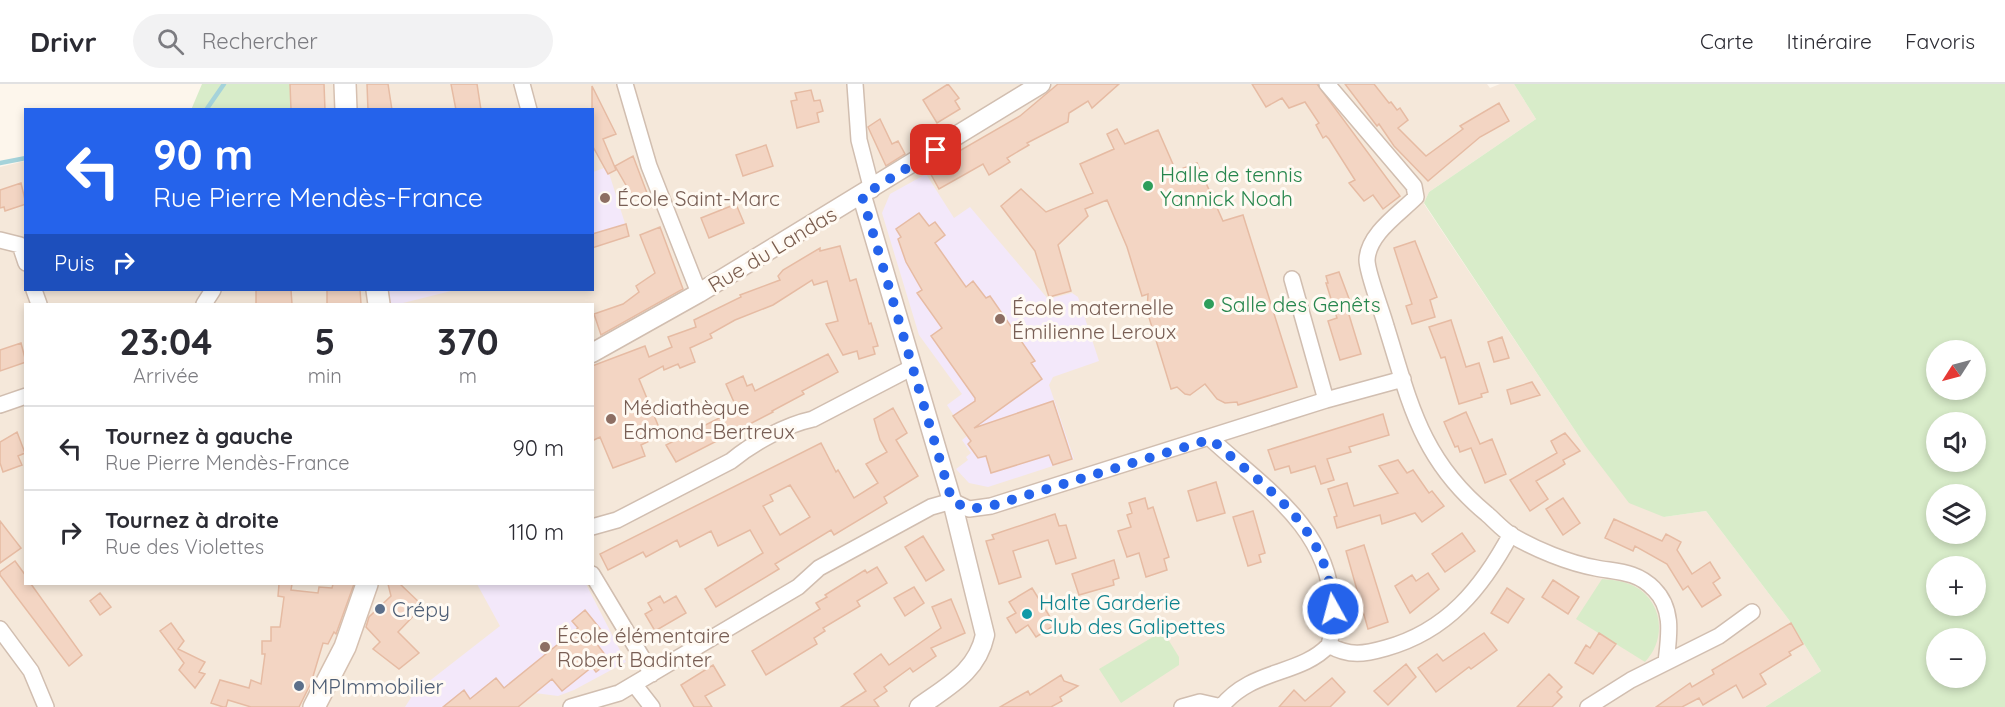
<!DOCTYPE html>
<html lang="fr">
<head>
<meta charset="utf-8">
<style>
	:root { --surface:#fff; --page:#f2f2f3; --text:#2b2b33; --muted:#7c7c81; --line:#e1e1e2 }
	body { margin:0; font-family:Quicksand,sans-serif; background:var(--page); color:var(--text); height:100vh; display:flex; flex-direction:column; font-size:22px; white-space:nowrap }
	* { box-sizing:border-box; margin:0 }
	p { font-size:20px; color:var(--muted) }
	.icon { flex:none; width:33px; height:33px; fill:none; stroke:currentColor; stroke-width:2; stroke-linecap:round; stroke-linejoin:round }
	.map { position:relative; flex:1; overflow:hidden }
	.sheet { position:absolute; left:24px; top:219px; width:570px; height:282px; display:flex; flex-direction:column; background:var(--surface); border-radius:0px; box-shadow:0 3px 9px #0003 }
	.sheet>* { flex:none }
	.banner { position:absolute; left:24px; top:24px; width:570px; height:183px; border-radius:0px; box-shadow:0 3px 9px #0003; background:#2563eb; color:#fff; overflow:hidden }
	.needle { width:39px; rotate:234deg }
	.fabs { position:absolute; left:1926px; top:256px; display:grid; gap:12px }
	.fabs a { display:grid; place-items:center; width:60px; height:60px; border-radius:50%; background:var(--surface); box-shadow:0 3px 9px #0003; font-size:30px }
	.pin { position:absolute; display:grid; place-items:center; width:51px; height:51px; color:#fff; margin:-26px; border-radius:12px; box-shadow:0 3px 9px #0006 }
	.me { position:absolute; width:66px; margin:-33px; rotate:353deg; stroke-linejoin:round; filter:drop-shadow(0 0 4px #0008) }
	.turn { display:flex; align-items:center; gap:21px; height:126px; padding:0 30px; font-size:27px }
	.turn .icon { width:78px; height:78px; stroke-width:2.5 }
	.turn b { display:block; font-size:42px; line-height:51px }
	.then { display:flex; align-items:center; height:57px; padding:0 30px; background:#0003; gap:12px; font-size:22px }
	.eta { display:flex; justify-content:space-evenly; align-items:center; height:102px; text-align:center }
	.eta b { font-size:36px; font-weight:700; line-height:42px }
	ul { padding:0; list-style:none }
	li { display:flex; align-items:center; gap:18px; height:84px; padding:0 30px; border-top:2px solid var(--line) }
	li div { flex:1 }
	li b { display:block; font-size:22px }
	li em { font-style:normal }
	header { display:flex; align-items:center; gap:36px; box-sizing:border-box; height:84px; padding:0 30px; background:var(--surface); border-bottom:2px solid var(--line) }
	header strong { font-size:28px }
	nav { display:flex; gap:33px; margin-inline-start:auto; font-size:21px }
	.search { width:420px; height:54px; background:var(--page); display:flex; align-items:center; gap:15px; box-sizing:border-box; padding:0 21px; border-radius:33px; color:var(--muted); font-size:22px }
	.map>svg:first-child { display:block }
	.residential { fill:#f5e8da; fill-rule:evenodd }
	.education { fill:#f3e8fa }
	.green { fill:#d8ecc9; fill-rule:evenodd }
	.lines { fill:none; stroke-linecap:round; stroke-linejoin:round }
	.stream { stroke:#a5d3da; stroke-width:4.5 }
	.building { fill:#f3d5c3; stroke:#e6bba3; stroke-width:1.5; fill-rule:evenodd }
	.minor-casing { stroke:#d1beb0; stroke-width:18 }
	.tertiary-casing { stroke:#d1beb0; stroke-width:21 }
	.secondary-casing { stroke:#d6c0b0; stroke-width:24 }
	.minor { stroke:#fff; stroke-width:15 }
	.tertiary { stroke:#fff; stroke-width:18 }
	.secondary { stroke:#fff; stroke-width:21 }
	.route { stroke:#2563eb; stroke-width:10; stroke-dasharray:0 18 }
	.leisure-dot { fill:#2e9e5b; stroke:#fffaf3; stroke-width:2 }
	.education-dot { fill:#8d6e63; stroke:#fffaf3; stroke-width:2 }
	.service-dot { fill:#5c6f8a; stroke:#fffaf3; stroke-width:2 }
	.culture-dot { fill:#0f9aa8; stroke:#fffaf3; stroke-width:2 }
	.labels { text-anchor:middle; dominant-baseline:central; stroke-width:6; stroke-linejoin:round; paint-order:stroke }
	.leisure-label { font-size:21px; fill:#27864d; stroke:#fffaf3; text-anchor:start }
	.education-label { font-size:21px; fill:#785e54; stroke:#fffaf3; text-anchor:start }
	.street-label { font-size:21px; fill:#7a5c4d; stroke:#fffaf3 }
	.culture-label { font-size:21px; fill:#0d838f; stroke:#fffaf3; text-anchor:start }
	.service-label { font-size:21px; fill:#4e5e75; stroke:#fffaf3; text-anchor:start }
</style>
</head>
<body>
<header>
<strong>Drivr</strong>
<div class="search"><svg class="icon" aria-label="search" viewBox="0 0 24 24"><circle cx="10" cy="10" r="6"/><path d="M15 15l6 6"/></svg>Rechercher</div>
<nav><a>Carte</a><a>Itinéraire</a><a>Favoris</a></nav>
</header>
<div class="map">
<svg width="2005" height="623" viewBox="0 0 2005 623">
	<rect width="100%" height="100%" fill="#fdf6ec"/>
	<!-- residential -->
	<path class="residential" d="M290,0H1487L1490,4L1500,0H1514L1536,35L1429,108L1424,120L1584,360L1664,433L1706,427L1789,536L1821,587L1765,623H0V83L25,77L26,206H592V26L289,25ZM26,220H592V500H26Z"/>
	<!-- education -->
	<path class="education" d="M607,83L629,152L593,164V88Z
		M926,90L954,134L970,123L1048,215L1072,209L1078,213L1099,277L1053,293L1049,301L1074,375L988,403L969,399L956,385L968,376L966,373L971,369L962,356L967,352L947,321L962,310L919,251L882,129L890,110Z
		M388,206H455L399,220H390Z
		M477,500H586L626,578L574,606L558,612L535,609L518,623H405L414,609L500,542Z"/>
	<!-- green -->
	<path class="green" d="M202,0H291L290,25L191,26Z
		M1514,0H2005V623H1765L1821,587L1789,536L1706,427L1664,433L1629,419L1584,360L1424,119L1429,108L1536,35ZM1936,267H1976V306H1936ZM1936,339H1976V378H1936ZM1936,411H1976V450H1936ZM1936,483H1976V522H1936ZM1936,555H1976V594H1936Z
		M1602,495C1613,496 1624,497 1634,502C1663,517 1667,555 1645,578L1576,535Z
		M1163,547L1179,573V581L1121,619L1099,585Z"/>
	<g class="lines">
		<!-- stream -->
		<path class="stream" d="M206,26L224,0
			M0,79L26,74"/>
	</g>
	<!-- building -->
	<path class="building" d="M290,0H324L325,26H291Z
		M367,0H388L392,26H368Z
		M451,0H477L481,26H456Z
		M948,0L959,14L955,17L960,25L937,39L923,16Z
		M1058,0H1119L1092,24L1088,17L1069,29L1068,38L1027,59L1029,61L1007,74L1010,78L989,91L983,80L939,105L928,85L1020,32Z
		M1252,0H1317L1400,112L1383,125L1373,111L1364,117L1349,99L1355,96L1329,55L1326,52L1323,54L1316,41L1319,39L1305,18L1289,24L1282,14L1266,23Z
		M1345,0H1374L1389,19L1391,18L1397,26L1400,24L1408,36L1398,44L1426,72L1463,45L1460,42L1499,19L1509,37L1480,53L1428,97L1394,62L1379,40L1377,42Z
		M592,2L616,50L603,55L616,86L608,90L592,61Z
		M811,6L814,17L820,16L823,27L817,29L819,38L797,44L791,17L797,16L795,9Z
		M880,35L892,60L898,57L905,70L886,82L868,43Z
		M1117,45L1125,60L1158,46L1176,87L1197,79L1223,137L1243,131L1297,303L1238,321L1237,318L1225,319L1217,315L1205,300L1190,311L1185,310L1177,303L1171,305L1147,227L1148,210L1142,212L1127,163L1107,116L1085,125L1088,132L1058,161L1071,207L1049,213L1035,167L1001,122L1021,105L1046,128L1093,109L1080,80L1114,65L1107,50Z
		M766,61L773,82L743,92L736,71Z
		M633,72L647,109L628,116L624,105L627,103L615,82Z
		M21,99L26,120L5,127L4,123L0,124V106Z
		M736,120L744,139L709,154L701,134Z
		M919,129L929,142L935,138L945,151L935,159L966,203L973,197L986,214L990,212L1035,277L1031,279L1042,295L974,344L1053,317L1072,375L1053,381L1049,371L991,389L986,372L978,374L968,360L971,357L953,332L975,317V314L931,252L942,244L917,209L922,206L906,178L898,155L901,153L896,145Z
		M626,140L629,152L592,164V150Z
		M660,143L683,205L601,251L594,230L623,220L639,208L636,202L655,189L640,151Z
		M1415,157L1437,213L1430,216L1435,233L1412,240L1406,222L1412,220L1394,164Z
		M840,162L850,197L856,195L869,240L871,239L878,262L873,263L875,270L859,275L857,267L843,271L826,240L838,237L827,197L814,201L812,196L773,221L735,236L710,250L712,254L690,264L695,278L680,284L678,280L664,286L663,282L639,295L662,351L641,361L645,372L613,384L600,353L592,357V282L645,262L649,273L672,263L668,253L696,243L694,236L741,213L740,211L780,196L778,192L783,186L820,164V167Z
		M1339,188L1351,220L1346,221L1361,270L1340,276L1328,237L1337,234L1326,199H1328L1326,192Z
		M256,206H291L292,220H256Z
		M327,206H360L361,220H327Z
		M1451,236L1466,283L1479,279L1488,308L1481,310L1482,313L1459,320L1445,273L1441,274L1429,243Z
		M1502,253L1509,274L1494,278L1488,258Z
		M21,259L26,278L0,287V266Z
		M828,270L838,288L802,307L804,310L772,327L773,328L676,378L666,361L737,325L726,300L743,292L747,302L752,300L755,307Z
		M1532,298L1540,311L1511,320L1507,306Z
		M893,324L907,349L896,356L918,392L884,413L887,419L834,451L831,446L775,480L779,485L716,523L705,505L763,469L750,446L718,462L711,447L680,463L677,456L646,473L643,468L608,486L600,470L821,359L836,388L838,386L854,414L878,399L866,380L887,368L880,356L874,335ZM790,401L810,433L780,451L763,422L773,417L770,411Z
		M1466,328L1480,360L1492,355L1506,390L1485,399L1471,364L1460,368L1458,362L1455,363L1444,338Z
		M1383,330L1389,351L1349,363L1351,368L1327,375L1334,396L1321,400L1315,382L1291,389L1289,382L1275,386L1268,366Z
		M17,348L25,369L18,372L22,381L3,388L0,379V358Z
		M1565,349L1580,367L1563,376L1565,380L1557,385L1536,397L1548,415L1530,427L1510,396L1557,369L1551,357Z
		M1398,376L1407,389L1413,386L1429,409L1432,407L1444,422L1422,438L1415,429L1382,440L1380,431L1337,444L1334,433L1337,432L1328,405L1347,399L1354,422L1398,409L1379,382Z
		M1216,398L1225,429L1197,437L1188,407Z
		M1145,414L1148,425L1153,423L1169,473L1164,475L1167,486L1146,493L1139,469L1127,473L1118,447L1131,443L1127,431L1132,429L1129,419Z
		M1563,414L1580,439L1563,451L1546,425Z
		M1253,427L1265,469L1259,471L1261,478L1248,482L1233,433Z
		M1055,430L1059,442L1066,441L1076,474L1056,480L1048,456L1013,467L1021,493L999,500L986,457L994,455L992,451Z
		M1614,435L1662,457L1666,450L1681,458L1677,466L1692,490L1710,478L1720,494L1713,499L1721,511L1702,523L1688,502L1683,506L1667,480L1635,462L1633,467L1605,454Z
		M0,437L21,464L0,479Z
		M1462,449L1475,467L1445,488L1432,470Z
		M923,452L944,486L926,497L905,463Z
		M1364,461L1388,538L1368,545L1346,467Z
		M1114,476L1119,494L1113,496L1114,501L1079,511L1072,490Z
		M15,477L26,492V500H31L82,571L69,582L0,491V488Z
		M877,483L887,499L857,517L860,522L823,544L825,547L814,554L817,560L766,591L752,567L820,525L816,519L827,513L825,511L865,486L867,489Z
		M1428,489L1439,505L1410,529L1395,502L1412,491L1416,497Z
		M1553,496L1579,513L1568,530L1542,513Z
		M279,500H292L291,506L318,509L319,503L332,504L333,500H354L336,550L334,548L328,560L323,559L311,599L299,623H251L228,616L226,623H223L211,619L220,596L249,604L251,596L261,600L265,570H262V557H271V543H280L284,513L278,512Z
		M388,500H400L423,522L398,548L419,569L399,585L373,565L380,558L366,543L369,533L391,512Z
		M914,503L924,519L905,532L894,514Z
		M1032,504L1055,541L1036,553L1028,541L1016,549L1007,534L1016,529L1009,518Z
		M1507,504L1524,515L1508,539L1491,529Z
		M100,509L111,523L100,531L90,517Z
		M660,512L664,519L676,512L686,529L655,547L645,530L652,526L648,519Z
		M951,515L965,549L931,564L936,572L913,588L910,584L884,603L887,607L874,616L879,623H841L866,607L854,590L881,570L889,581L941,544L932,523Z
		M585,526L606,552L596,559L610,577L596,588L592,583L562,607L552,595L518,623H443L464,606L470,615L496,594L504,604L578,544L572,537Z
		M171,539L184,557L178,565L205,578L199,588L205,590L195,604L179,586L184,579L160,547Z
		M1791,539L1803,560L1789,568L1791,571L1760,590L1766,600L1743,614L1736,601L1703,621L1699,614L1682,623H1656L1690,599L1692,603L1714,590L1712,586Z
		M1484,549L1497,566L1471,585L1469,583L1436,608L1418,584L1437,570L1443,577Z
		M1599,549L1616,560L1593,590L1575,579L1586,561L1590,564Z
		M1406,580L1416,593L1388,621L1374,607Z
		M713,581L725,601L705,612L712,623H694L681,601Z
		M1549,590L1562,603L1557,608L1562,613L1552,623H1517Z
		M1061,591L1064,597L1078,602L1060,613L1062,617L1051,623H1000L1028,607L1030,611Z
		M1332,594L1345,608L1330,623H1279L1294,606L1305,617Z"/>
	<g class="lines">
		<!-- minor casing -->
		<g class="minor-casing">
			<path id="minor" d="M522,0L529,26
				M625,0L649,82L699,209
				M855,0L859,56L872,106
				M1327,0L1414,102L1416,113C1399,130 1368,150 1367,176C1367,189 1382,227 1386,242C1410,319 1421,376 1487,430C1495,437 1502,445 1511,451C1535,465 1568,479 1596,484C1617,488 1637,487 1654,505C1674,525 1669,552 1666,578
				M0,156L20,161L26,179
				M1292,195L1326,316
				M34,206L39,220
				M204,220L213,206
				M0,321L26,312
				M1211,355C1263,403 1328,443 1332,520C1333,535 1333,547 1329,561
				M592,443L617,436L731,377C753,359 785,341 813,335L911,284
				M592,490L652,590
				M0,545L31,587L46,623
				M634,600L652,623
				M571,623L619,609L798,503L819,484L931,423L952,417L969,425L991,422L1326,316L1403,295
				M1182,623L1200,618L1222,623
				M1221,623C1252,584 1300,592 1329,561C1349,573 1365,570 1386,564C1447,547 1482,504 1511,450
				M1588,623L1631,596L1719,552L1752,528"/>
		</g>
		<!-- tertiary casing -->
		<g class="tertiary-casing">
			<path id="tertiary" d="M862,112L952,417L985,551C977,588 948,602 919,623
				M592,269L699,209L1041,0"/>
		</g>
		<!-- secondary casing -->
		<g class="secondary-casing">
			<path id="secondary" d="M345,0L346,26
				M377,206L379,220
				M314,623L345,563L367,500"/>
		</g>
		<!-- minor -->
		<use href="#minor" class="minor"/>
		<!-- tertiary -->
		<use href="#tertiary" class="tertiary"/>
		<!-- secondary -->
		<use href="#secondary" class="secondary"/>
	</g>
	<g class="lines">
		<!-- route -->
		<path class="route" d="M936,66L862,112L952,417L969,425L991,422L1211,355C1267,406 1328,441 1333,525"/>
	</g>
	<!-- markers -->
	<g class="leisure-dot">
		<circle cx="1148" cy="102" r="6"/>
		<circle cx="1209" cy="220" r="6"/>
	</g>
	<g class="education-dot">
		<circle cx="605" cy="114" r="6"/>
		<circle cx="1000" cy="235" r="6"/>
		<circle cx="611" cy="335" r="6"/>
		<circle cx="545" cy="563" r="6"/>
	</g>
	<g class="service-dot">
		<circle cx="380" cy="525" r="6"/>
		<circle cx="299" cy="602" r="6"/>
	</g>
	<circle class="culture-dot" cx="1027" cy="530" r="6"/>
	<g class="labels">
		<!-- leisure labels -->
		<g class="leisure-label">
			<text x="1160" y="90">Halle de tennis<tspan x="1160" dy="24">Yannick Noah</tspan></text>
			<text x="1221" y="220">Salle des Genêts</text>
		</g>
		<!-- education labels -->
		<g class="education-label">
			<text x="617" y="114">École Saint-Marc</text>
			<text x="1012" y="223">École maternelle<tspan x="1012" dy="24">Émilienne Leroux</tspan></text>
			<text x="623" y="323">Médiathèque<tspan x="623" dy="24">Edmond-Bertreux</tspan></text>
			<text x="557" y="551">École élémentaire<tspan x="557" dy="24">Robert Badinter</tspan></text>
		</g>
		<!-- street labels -->
		<g class="street-label">
			<text transform="translate(772 165) rotate(-31)">Rue du Landas</text>
		</g>
		<!-- culture labels -->
		<g class="culture-label">
			<text x="1039" y="518">Halte Garderie<tspan x="1039" dy="24">Club des Galipettes</tspan></text>
		</g>
		<!-- service labels -->
		<g class="service-label">
			<text x="392" y="525">Crépy</text>
			<text x="311" y="602">MPImmobilier</text>
		</g>
	</g>
</svg>
<div class="fabs">
<a><svg class="needle" viewBox="-14 -14 28 28"><path d="M0-13l5 13h-10z" fill="#e53935"/><path d="M0 13l5-13h-10z" fill="#7c7c81"/></svg></a>
<a><svg class="icon" aria-label="sound" viewBox="0 0 24 24"><path d="M4 9h4l5-4v14l-5-4H4zM17 9q2 3 0 6"/></svg></a>
<a><svg class="icon" aria-label="layers" viewBox="0 0 24 24"><path d="M12 4l9 5-9 5-9-5zM3 14l9 5 9-5"/></svg></a>
<a>+</a>
<a>−</a>
</div>
<div class="pin" style="left:936px;top:66px;background:#d93025"><svg class="icon" aria-label="arrive" viewBox="0 0 24 24"><path d="M6 21V4h12l-3 4 3 4H6"/></svg></div>
<svg class="me" style="left:1333px;top:525px" viewBox="-20 -20 40 40"><circle r="17" fill="#2563eb" stroke="#fff" stroke-width="3"/><path d="M0-11L8 9 0 5-8 9z" fill="#fff"/></svg>
<div class="banner">
<div class="turn"><svg class="icon" aria-label="left" viewBox="0 0 24 24"><path d="M17 20v-9H6M10 6l-5 5 5 5"/></svg><div><b>90 m</b>Rue Pierre Mendès-France</div></div>
<div class="then">Puis<svg class="icon" aria-label="right" viewBox="0 0 24 24"><path d="M7 20v-9h11M14 6l5 5-5 5"/></svg></div>
</div>
<section class="sheet">
<div class="eta">
<div><b>23:04</b><p>Arrivée</p></div>
<div><b>5</b><p>min</p></div>
<div><b>370</b><p>m</p></div>
</div>
<ul>
<li><svg class="icon" aria-label="left" viewBox="0 0 24 24"><path d="M17 20v-9H6M10 6l-5 5 5 5"/></svg><div><b>Tournez à gauche</b><p>Rue Pierre Mendès-France</p></div><em>90 m</em></li>
<li><svg class="icon" aria-label="right" viewBox="0 0 24 24"><path d="M7 20v-9h11M14 6l5 5-5 5"/></svg><div><b>Tournez à droite</b><p>Rue des Violettes</p></div><em>110 m</em></li>
</ul>
</section>
</div>
</body>
</html>
